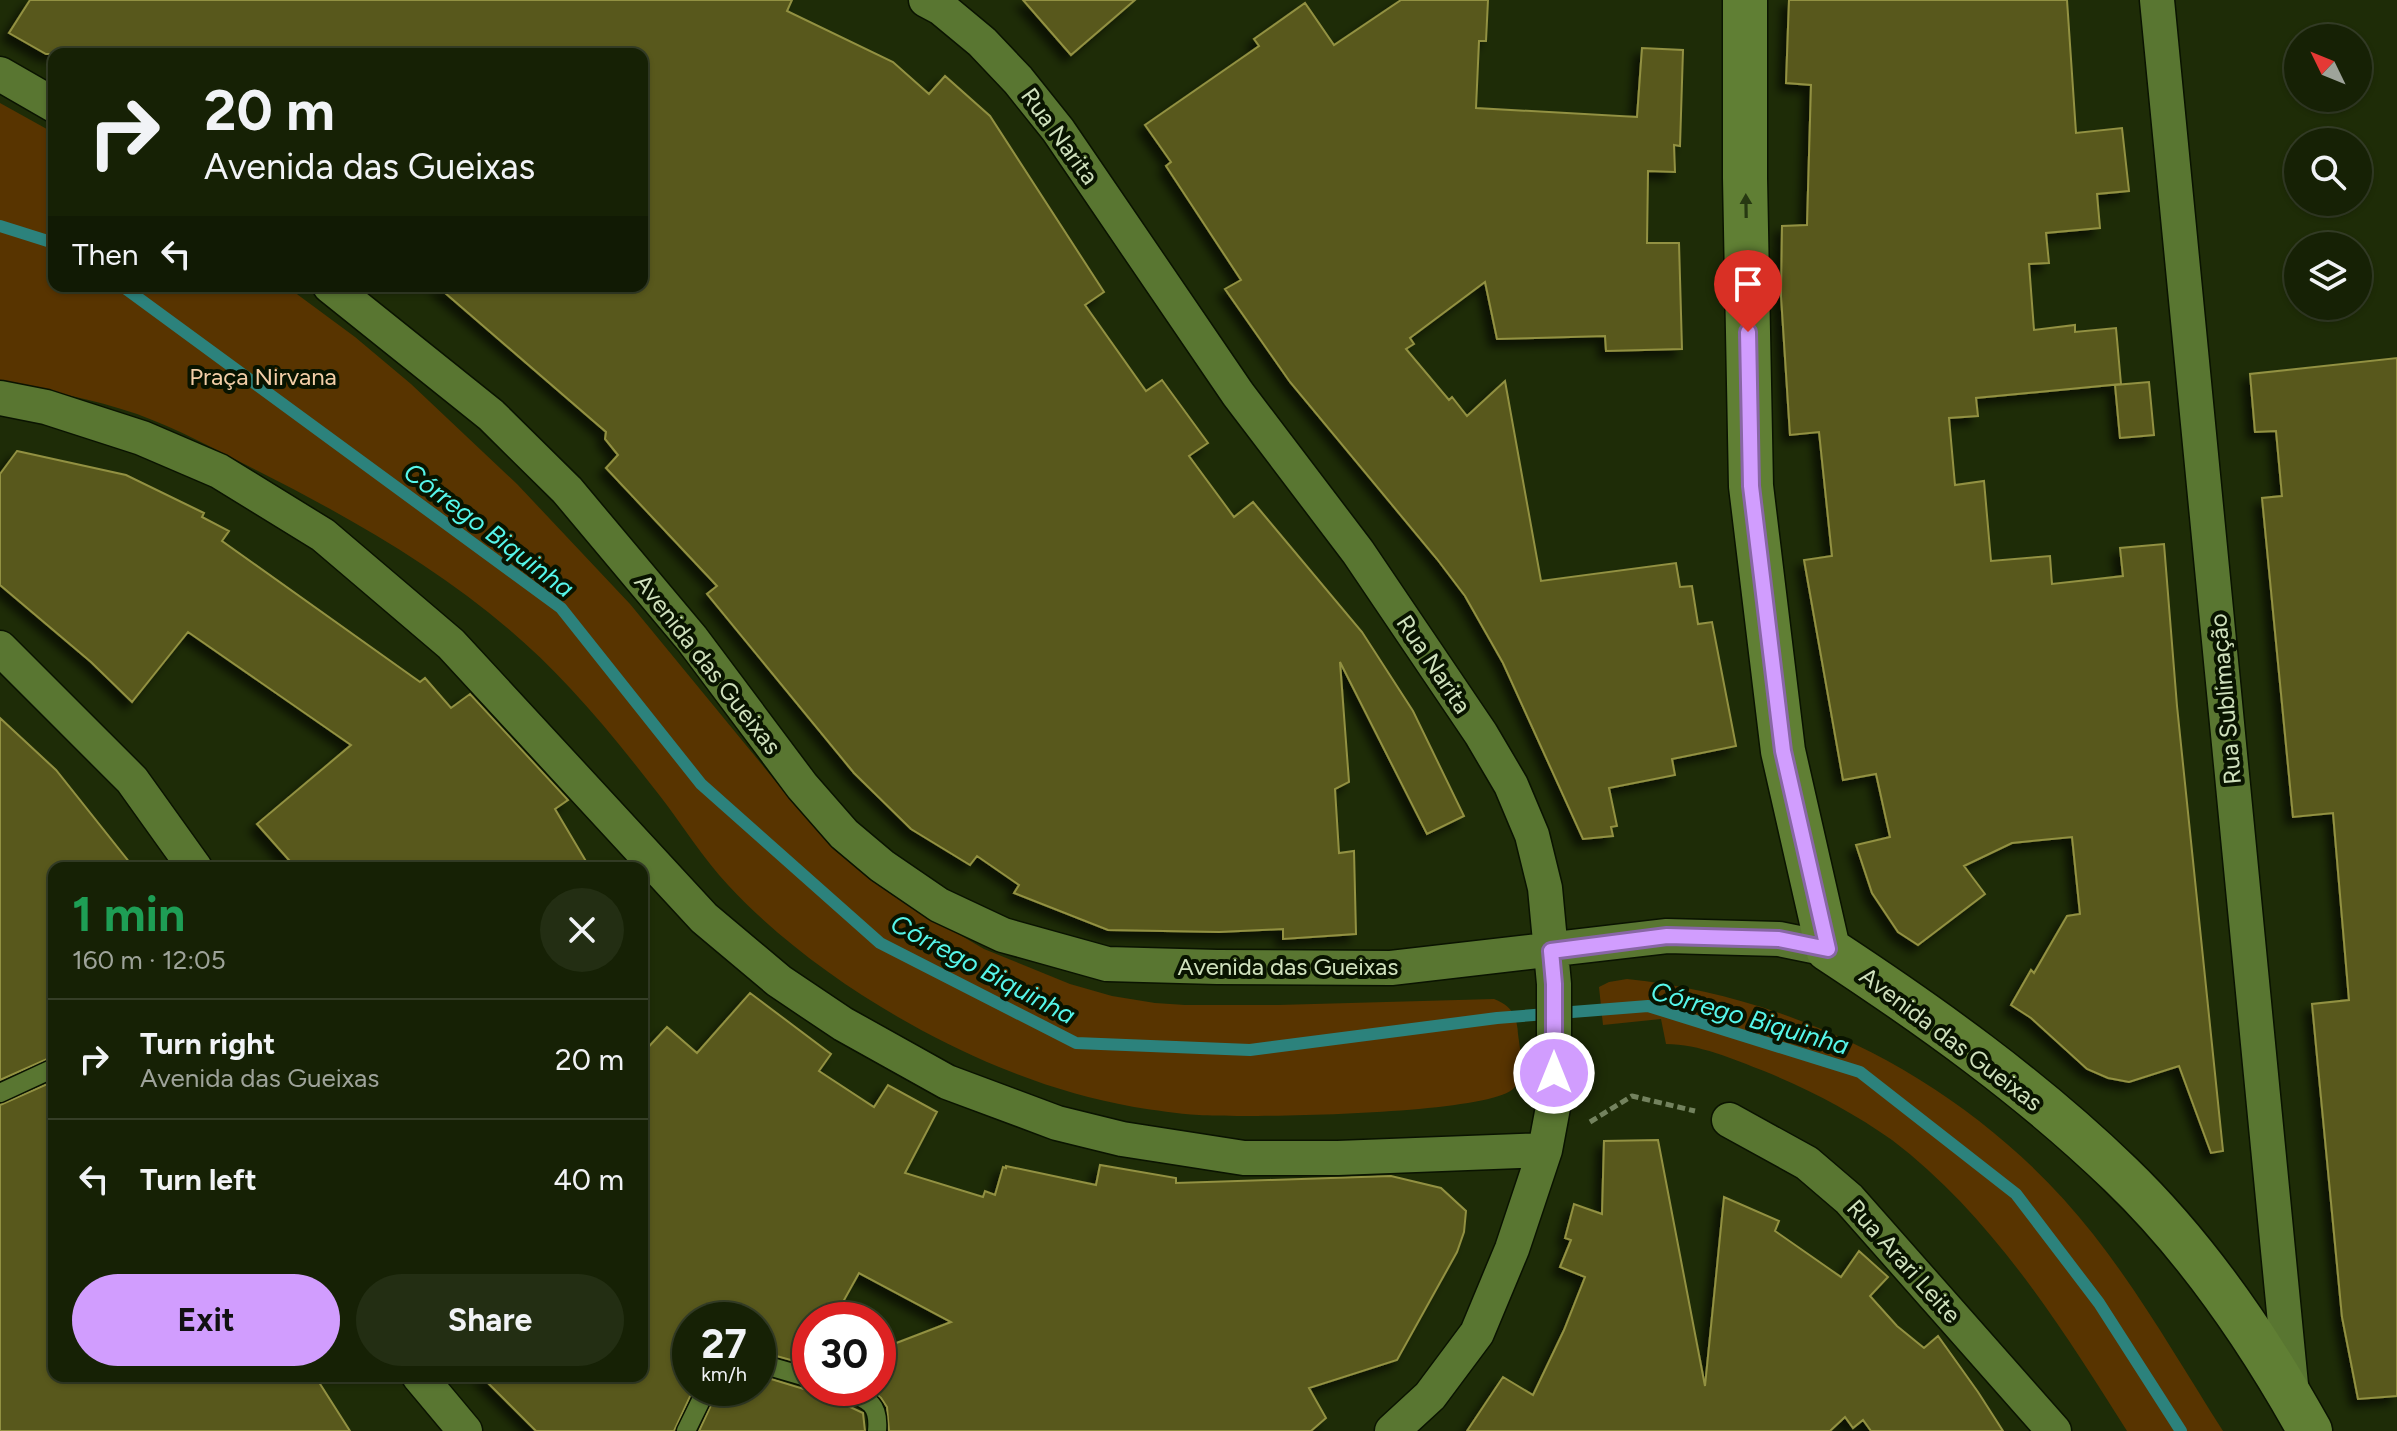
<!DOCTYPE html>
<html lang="en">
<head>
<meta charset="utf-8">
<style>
	:root { --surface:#162105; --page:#232e13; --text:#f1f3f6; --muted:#9ea39a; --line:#353e27; --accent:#d19dfe }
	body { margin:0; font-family:Figtree,sans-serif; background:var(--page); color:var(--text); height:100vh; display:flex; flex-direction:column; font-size:30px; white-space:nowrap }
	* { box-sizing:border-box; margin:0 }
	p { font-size:26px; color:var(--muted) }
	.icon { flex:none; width:44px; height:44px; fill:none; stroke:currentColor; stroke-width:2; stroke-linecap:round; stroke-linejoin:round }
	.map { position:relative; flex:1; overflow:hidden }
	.drawer { position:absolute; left:48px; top:862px; width:600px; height:520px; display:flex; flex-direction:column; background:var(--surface); border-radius:16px; box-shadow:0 2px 6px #0004,0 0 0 2px var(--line) }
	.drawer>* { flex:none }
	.hud { position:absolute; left:48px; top:48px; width:600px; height:244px; border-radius:16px; box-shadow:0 2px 6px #0004,0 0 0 2px var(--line); background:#162105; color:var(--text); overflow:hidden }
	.needle { width:52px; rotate:313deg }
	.controls { position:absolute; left:2284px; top:24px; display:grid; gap:16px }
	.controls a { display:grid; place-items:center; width:88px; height:88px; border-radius:50%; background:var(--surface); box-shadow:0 2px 6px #0004,0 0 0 2px var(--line); font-size:40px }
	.speed { position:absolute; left:672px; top:1302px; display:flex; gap:16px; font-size:40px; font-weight:700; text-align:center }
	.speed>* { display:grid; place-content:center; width:104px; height:104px; border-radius:50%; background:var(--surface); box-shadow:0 2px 6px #0004,0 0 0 2px var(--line); line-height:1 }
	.speed small { font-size:20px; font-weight:400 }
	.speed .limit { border:12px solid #d22; background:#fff; color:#111 }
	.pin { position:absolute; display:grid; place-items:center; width:68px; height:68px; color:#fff; margin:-82px -34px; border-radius:50% 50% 50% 0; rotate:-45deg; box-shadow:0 0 8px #0007 }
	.pin .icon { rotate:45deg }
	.me { position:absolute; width:88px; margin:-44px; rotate:0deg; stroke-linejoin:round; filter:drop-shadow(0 0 6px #0008) }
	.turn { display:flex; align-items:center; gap:28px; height:168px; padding:0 24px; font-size:36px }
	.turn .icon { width:104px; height:104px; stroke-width:2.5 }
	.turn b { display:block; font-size:56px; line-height:68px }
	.then { display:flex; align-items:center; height:76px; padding:0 24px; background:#0003; gap:16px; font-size:30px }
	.round { display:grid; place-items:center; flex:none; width:84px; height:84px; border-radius:42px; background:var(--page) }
	.summary { display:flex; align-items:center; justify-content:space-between; height:136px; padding:0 24px }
	h1 { font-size:48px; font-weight:700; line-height:60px; color:#1e9e55 }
	.action { display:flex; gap:16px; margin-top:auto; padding:16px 24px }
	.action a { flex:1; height:92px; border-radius:48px; background:var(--accent); color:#111; font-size:32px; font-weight:700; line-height:92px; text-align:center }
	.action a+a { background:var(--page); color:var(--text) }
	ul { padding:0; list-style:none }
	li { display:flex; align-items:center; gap:24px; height:120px; padding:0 24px; border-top:2px solid var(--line) }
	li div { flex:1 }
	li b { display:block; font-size:30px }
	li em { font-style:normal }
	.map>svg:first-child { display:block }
	.green { fill:#583400 }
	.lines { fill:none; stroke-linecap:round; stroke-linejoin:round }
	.stream { stroke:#2c827c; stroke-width:12 }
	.building { fill:#59581b; stroke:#929142; stroke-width:2; filter:url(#shadow) }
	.lane-casing { stroke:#0a1301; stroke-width:21 }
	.street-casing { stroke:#0a1301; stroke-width:37 }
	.secondary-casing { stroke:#0a1301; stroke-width:47 }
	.path { stroke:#73825e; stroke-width:5; stroke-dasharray:8 4; stroke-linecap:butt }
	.lane { stroke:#597631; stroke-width:18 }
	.street { stroke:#597631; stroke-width:34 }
	.secondary { stroke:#607f34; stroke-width:44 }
	.oneway { fill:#273912 }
	.route-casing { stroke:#8866a5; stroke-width:20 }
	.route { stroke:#d19dfe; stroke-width:14 }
	.labels { text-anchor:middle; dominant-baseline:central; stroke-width:8; stroke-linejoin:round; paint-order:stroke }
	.street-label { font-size:24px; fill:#d0e1bd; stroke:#091400 }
	.park-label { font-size:24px; fill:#f3cea7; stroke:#091400 }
	.water-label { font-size:26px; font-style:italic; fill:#56f6eb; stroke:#091400 }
</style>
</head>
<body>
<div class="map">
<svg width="2397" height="1431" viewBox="0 0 2397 1431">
	<defs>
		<filter id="shadow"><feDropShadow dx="-7" dy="7" stdDeviation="4" flood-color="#0009"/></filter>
	</defs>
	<rect width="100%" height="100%" fill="#1e2c07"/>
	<!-- green -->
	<path class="green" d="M0,103L54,133V286H286L355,337L411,384L517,484L630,604L796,806L837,848L892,895L984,949L1070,984L1112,996L1155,1003L1185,1005H1278L1494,999C1512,1006 1517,1016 1518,1034C1520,1051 1526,1074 1514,1088C1491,1115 1243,1118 1199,1115C1177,1114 1155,1110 1134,1107C1088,1099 1042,1085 999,1067C904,1028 798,961 728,885C703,858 683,826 660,796C631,759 602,722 570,688C483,593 369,527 256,470C217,450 178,429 137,414C93,399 46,390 0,382Z
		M1627,979C1807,998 1980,1090 2093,1234C2141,1295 2181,1365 2223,1431H2127C2061,1327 1992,1216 1892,1140C1853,1112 1808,1089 1764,1071C1733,1059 1699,1044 1666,1044L1661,1019L1603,1025L1599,987L1609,982Z"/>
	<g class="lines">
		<!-- stream -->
		<path class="stream" d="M0,226L54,243
			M122,286L561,608L701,784L880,943L1076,1043L1250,1050L1497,1018L1648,1006L1860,1072L2016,1194L2099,1303L2181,1431"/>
	</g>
	<!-- building -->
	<path class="building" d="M30,0H792L787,11L893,62L929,94L945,76L990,116L1104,292L1085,305L1146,391L1162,380L1208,443L1189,456L1234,517L1253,502L1362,632L1413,711L1464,816L1427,834L1340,662L1349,782L1335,789L1339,853L1354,851L1356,934L1283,939V929L1219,932L1108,930L1014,893L1019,885L977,856L970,865L911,829L854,773L707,594L717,586L606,468L618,455L605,439L606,432L437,286H642V54H46L9,33Z
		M1023,0H1135L1071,55Z
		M1401,0H1488L1486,41H1479L1476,108L1637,117L1642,48L1683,50L1680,146L1674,145L1675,172L1648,171L1647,243H1679L1682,349L1606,351L1605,336L1497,339L1485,282L1410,338L1414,344L1406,349L1449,400L1452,397L1467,416L1505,381L1541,581L1676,563L1680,587L1692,586L1698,624L1712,622L1736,746L1672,759L1675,775L1609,788L1617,826L1611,827L1613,836L1583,839L1503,663L1465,596L1437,559L1290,382L1225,289L1241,280L1166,166L1171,162L1145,125L1259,46L1254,39L1305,3L1334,45Z
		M1789,0H2067L2076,133L2122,128L2129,191L2097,194L2100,228L2046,233L2049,263L2029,264L2034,330L2075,325V332L2116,328L2121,384L1976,398L1978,416L1949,418L1955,485L1984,481L1991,561L2050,556L2052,584L2123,576L2120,548L2164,544L2177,706L2223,1151L2211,1153L2179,1066L2129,1082L2108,1078L2087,1069L2031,1018L2011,1005L2031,970L2034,973L2067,916L2080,914L2072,837L2012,843L1964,866L1985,894L1918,945L1898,932L1872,893L1856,845L1890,837L1876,774L1843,780L1804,560L1832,556L1819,432L1790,435L1781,296L1782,226L1807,225L1811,85L1786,83Z
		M2397,358V1396L2358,1399L2342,1317L2312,1004L2349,1000L2333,813L2293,817L2262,498L2282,496L2276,431L2255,432L2250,374Z
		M2149,382L2154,435L2120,438L2115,385Z
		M17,451L126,475L204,513L202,517L229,531L222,541L420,682L425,678L451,708L470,694L568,800L555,809L590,868H296L257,824L351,745L188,632L132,702L91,662L0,585V474Z
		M0,718L56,770L134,868H54V1056L0,1080Z
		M750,993L831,1054L819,1071L874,1107L888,1085L937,1112L905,1173L983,1197L985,1191L995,1195L1003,1167L1006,1168V1166L1096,1185L1100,1165L1176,1178V1183L1391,1176L1441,1188L1466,1211L1464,1232L1457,1252L1397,1360L1309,1388L1326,1418L1311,1431H889L887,1407L881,1398L869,1388H878V1350L951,1322L859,1273L833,1320H810L809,1365L758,1351V1320H690V1388H694L674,1431H536L481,1376H642V1054L667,1027L697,1053Z
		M54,1081V1376H315L350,1431H0V1105Z
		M1658,1140L1705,1386L1724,1197L1779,1221L1775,1231L1841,1277L1859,1251L1888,1277L1870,1296L1897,1326L1924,1348L1938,1336L1978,1392L2003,1431H1871L1863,1420L1853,1428L1845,1417L1830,1431H1467L1503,1377L1533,1395L1564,1330L1585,1277L1560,1267L1571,1240L1565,1238L1574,1204L1602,1214L1604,1141Z
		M758,1375L807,1390L826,1388L833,1399L863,1413L865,1431H699L719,1388H758Z"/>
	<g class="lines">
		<!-- lane casing -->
		<g class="lane-casing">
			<path id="lane" d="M0,1093L54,1068
				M758,1363L810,1378
				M838,1388C864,1399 880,1399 877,1431
				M686,1431L707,1388"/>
		</g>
		<!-- street casing -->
		<g class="street-casing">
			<path id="street" d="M926,0L941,8L982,42L1018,80L1058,130L1238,394L1358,552L1481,734L1511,785L1532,835L1545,888L1554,984V1102L1545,1150L1512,1249L1477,1333L1430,1396L1392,1431
				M2157,0L2292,1395
				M0,74L54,105
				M330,286L491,415L567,490L692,639L802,786L844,834L882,866L939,905L1003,935L1107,964L1217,967L1391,968L1667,936L1779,939L1828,949
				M0,398L46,407L142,438L219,471L323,535L451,644L704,918L779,981L843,1024L947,1082L1057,1123L1122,1139L1244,1158H1338L1545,1150
				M0,648L132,780L195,868
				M1729,1120L1807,1163L1849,1199L2054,1431
				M419,1376L465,1431"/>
		</g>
		<!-- secondary casing -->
		<g class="secondary-casing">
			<path id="secondary" d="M1745,0V178L1751,486L1783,751L1828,949C1930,1016 2031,1088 2120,1174C2196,1247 2259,1339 2310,1431"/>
		</g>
		<!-- path -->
		<path class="path" d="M1590,1122L1632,1096L1695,1111"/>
		<!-- lane -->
		<use href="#lane" class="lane"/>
		<!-- street -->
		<use href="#street" class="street"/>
		<!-- secondary -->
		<use href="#secondary" class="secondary"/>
	</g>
	<!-- one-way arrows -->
	<defs><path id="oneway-solid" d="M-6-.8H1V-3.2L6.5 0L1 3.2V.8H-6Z" transform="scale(2)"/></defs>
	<use class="oneway" href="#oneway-solid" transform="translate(1746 206) rotate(-91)"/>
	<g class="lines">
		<!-- route casing -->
		<g class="route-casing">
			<path id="route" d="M1554,1073V984L1551,951L1667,936L1779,939L1828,949L1783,751L1751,486L1748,332"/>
		</g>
		<!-- route -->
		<use href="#route" class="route"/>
	</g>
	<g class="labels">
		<!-- street labels -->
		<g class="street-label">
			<text transform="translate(1060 136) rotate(54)">Rua Narita</text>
			<text transform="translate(708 664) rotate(52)">Avenida das Gueixas</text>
			<text transform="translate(1434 664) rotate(56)">Rua Narita</text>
			<text transform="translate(2225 699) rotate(-95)">Rua Sublimação</text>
			<text x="1288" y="966">Avenida das Gueixas</text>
			<text transform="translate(1951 1039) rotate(37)">Avenida das Gueixas</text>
			<text transform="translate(1904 1261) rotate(48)">Rua Arari Leite</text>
		</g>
		<!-- park labels -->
		<g class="park-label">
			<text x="263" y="376">Praça Nirvana</text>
		</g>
		<!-- water labels -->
		<g class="water-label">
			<text transform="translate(489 530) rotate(37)">Córrego Biquinha</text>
			<text transform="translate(983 969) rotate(28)">Córrego Biquinha</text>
			<text transform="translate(1750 1018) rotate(16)">Córrego Biquinha</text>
		</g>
	</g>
</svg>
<div class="controls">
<a><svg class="needle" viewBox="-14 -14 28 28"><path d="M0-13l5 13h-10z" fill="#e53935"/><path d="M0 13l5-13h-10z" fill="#9ea39a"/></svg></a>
<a><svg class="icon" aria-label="search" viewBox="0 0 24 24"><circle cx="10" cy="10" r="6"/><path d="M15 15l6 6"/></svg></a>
<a><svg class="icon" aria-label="layers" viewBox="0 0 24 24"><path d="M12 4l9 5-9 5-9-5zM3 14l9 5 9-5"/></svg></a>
</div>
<div class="speed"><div>27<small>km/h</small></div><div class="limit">30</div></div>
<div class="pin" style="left:1748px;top:332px;background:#d93025"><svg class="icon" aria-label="arrive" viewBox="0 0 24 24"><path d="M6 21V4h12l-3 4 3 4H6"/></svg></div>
<svg class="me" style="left:1554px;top:1073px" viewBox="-20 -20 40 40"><circle r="17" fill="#d19dfe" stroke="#fff" stroke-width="3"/><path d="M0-11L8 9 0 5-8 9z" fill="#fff"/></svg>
<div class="hud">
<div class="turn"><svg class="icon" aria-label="right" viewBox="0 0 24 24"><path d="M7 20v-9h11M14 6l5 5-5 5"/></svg><div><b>20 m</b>Avenida das Gueixas</div></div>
<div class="then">Then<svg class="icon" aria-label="left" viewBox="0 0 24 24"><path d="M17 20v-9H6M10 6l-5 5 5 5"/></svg></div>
</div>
<section class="drawer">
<div class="summary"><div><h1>1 min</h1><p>160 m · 12:05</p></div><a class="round"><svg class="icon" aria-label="close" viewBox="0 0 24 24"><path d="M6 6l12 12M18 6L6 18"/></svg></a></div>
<ul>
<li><svg class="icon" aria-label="right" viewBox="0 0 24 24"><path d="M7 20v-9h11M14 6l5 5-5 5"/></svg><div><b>Turn right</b><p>Avenida das Gueixas</p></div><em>20 m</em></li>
<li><svg class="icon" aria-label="left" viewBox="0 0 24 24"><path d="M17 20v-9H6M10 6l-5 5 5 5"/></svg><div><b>Turn left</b></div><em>40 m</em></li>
</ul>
<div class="action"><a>Exit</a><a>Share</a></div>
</section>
</div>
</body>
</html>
